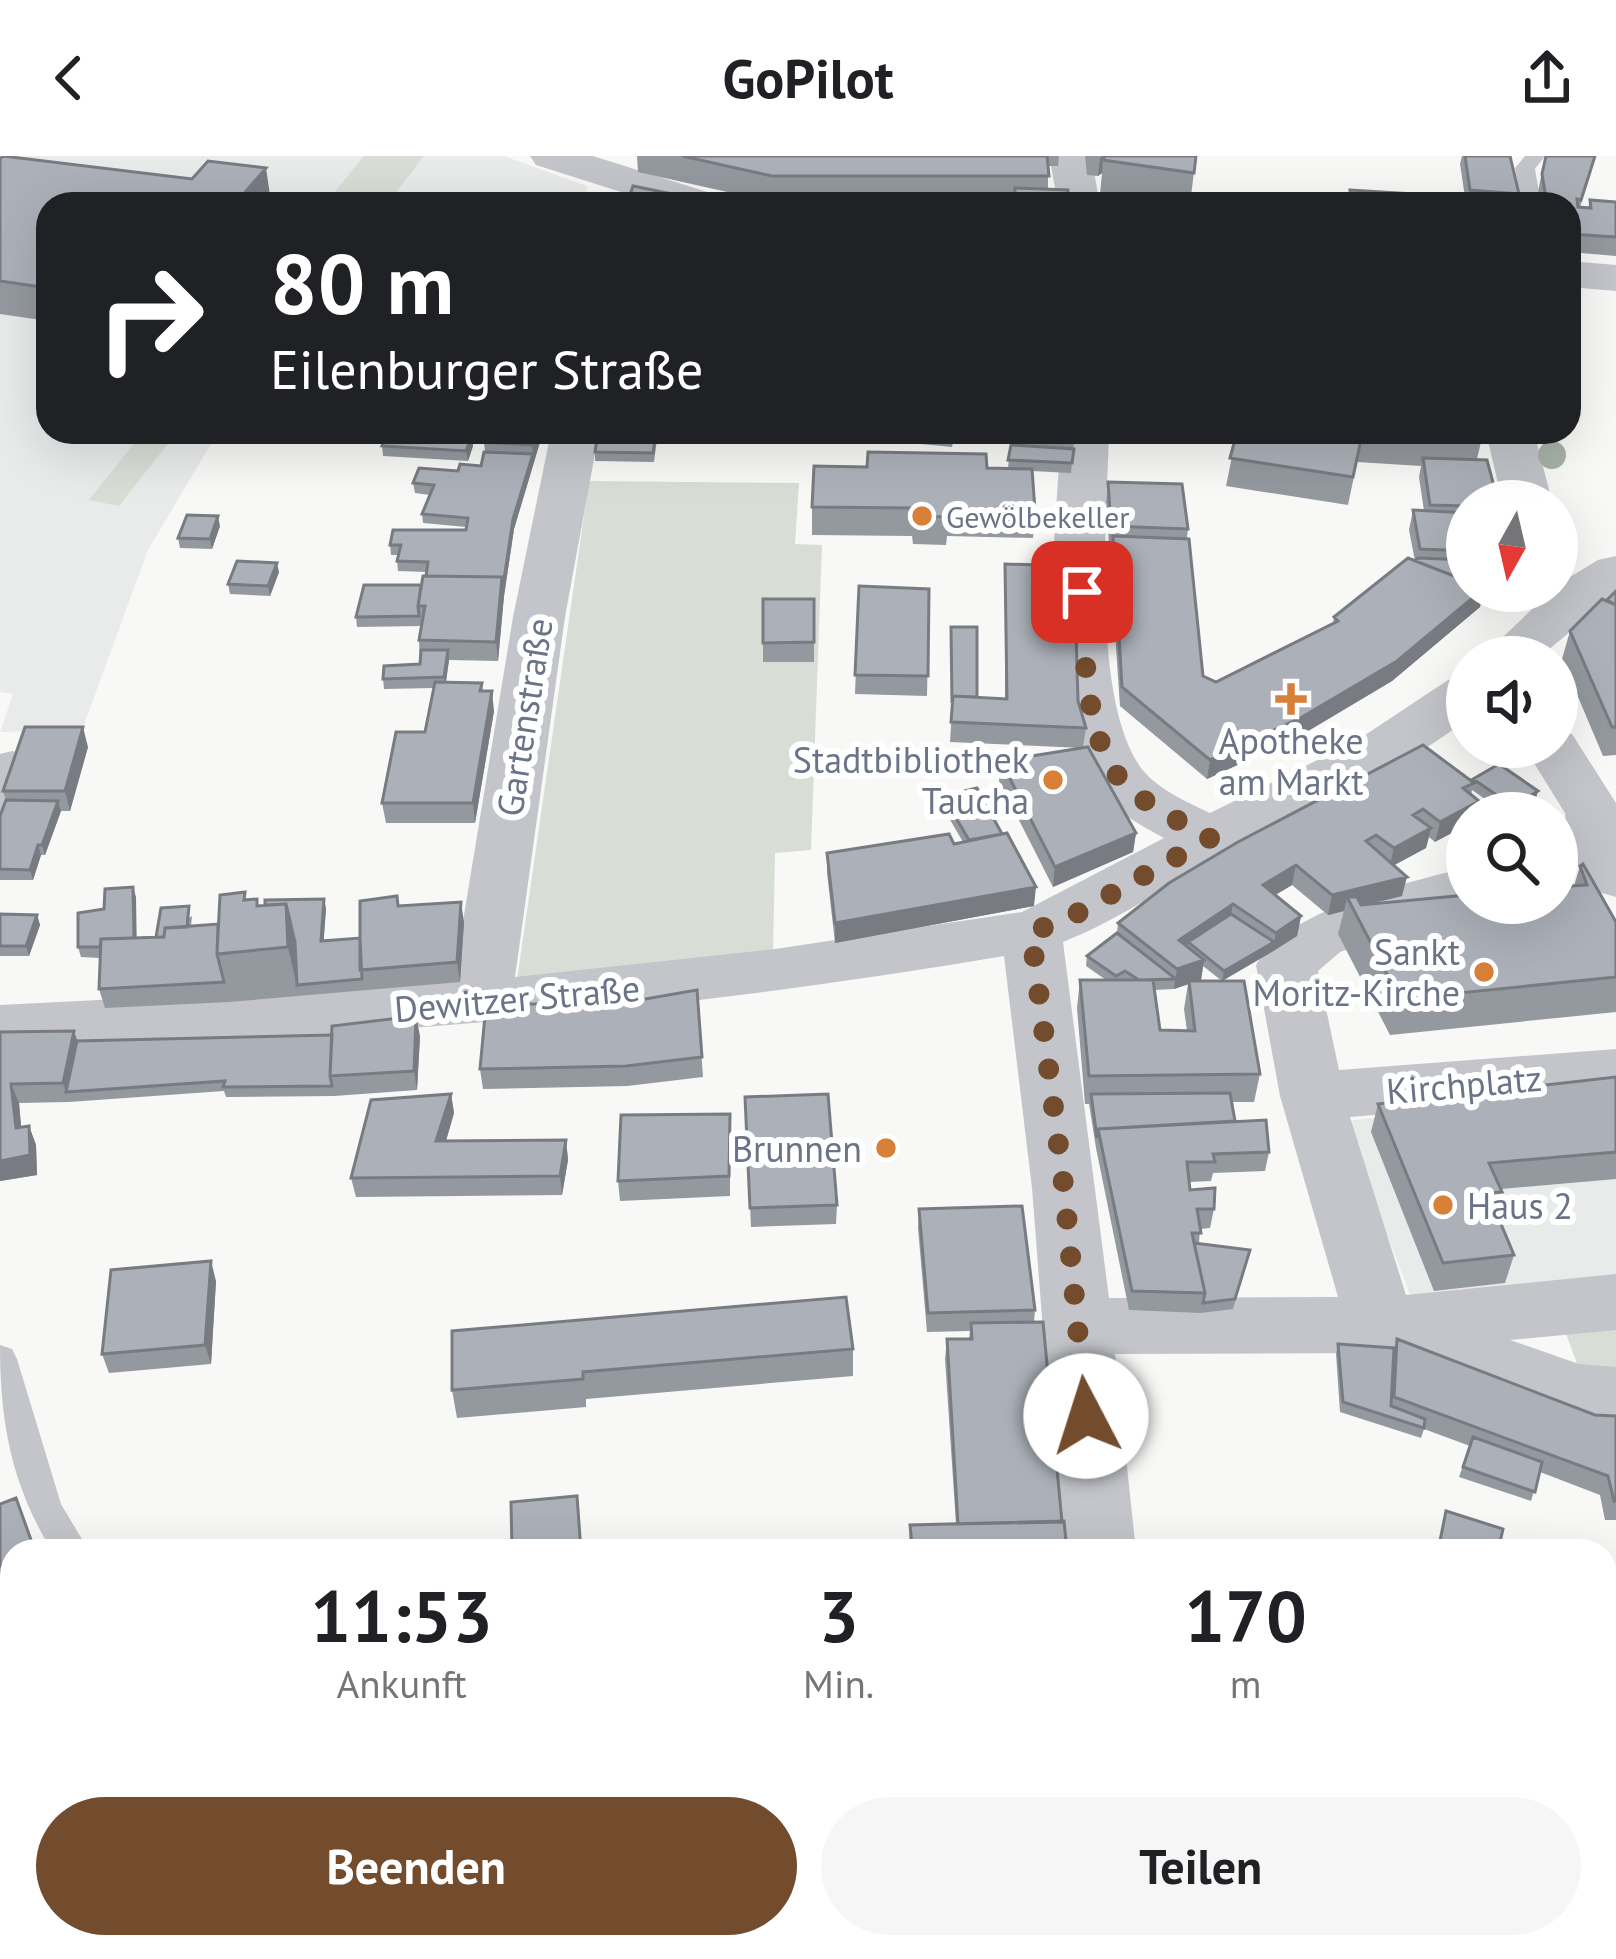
<!DOCTYPE html>
<html lang="de">
<head>
<meta charset="utf-8">
<style>
	:root { --surface:#fff; --page:#f6f6f6; --text:#202124; --muted:#757577; --accent:#734b2d }
	body { margin:0; font-family:"PT Sans",sans-serif; background:var(--page); color:var(--text); height:100vh; display:flex; flex-direction:column; font-size:45px; white-space:nowrap }
	* { box-sizing:border-box; margin:0 }
	p { font-size:39px; color:var(--muted) }
	.icon { flex:none; width:66px; height:66px; fill:none; stroke:currentColor; stroke-width:2; stroke-linecap:round; stroke-linejoin:round }
	.map { position:relative; flex:1; overflow:hidden }
	.drawer { position:absolute; left:0px; top:1383px; width:1617px; height:420px; display:flex; flex-direction:column; background:var(--surface); border-radius:36px 36px 0 0; box-shadow:0 12px 48px #0002 }
	.drawer>* { flex:none }
	.hud { position:absolute; left:36px; top:36px; width:1545px; height:252px; border-radius:36px; box-shadow:0 12px 48px #0002; background:#202124; color:#fff; overflow:hidden }
	.needle { width:78px; rotate:188deg }
	.buttons { position:absolute; left:1446px; top:324px; display:grid; gap:24px }
	.buttons a { display:grid; place-items:center; width:132px; height:132px; border-radius:50%; background:var(--surface); box-shadow:0 12px 48px #0002; font-size:60px }
	.pin { position:absolute; display:grid; place-items:center; width:102px; height:102px; color:#fff; margin:-51px; border-radius:24px; box-shadow:0 6px 18px #0006 }
	.me { position:absolute; width:132px; margin:-66px; rotate:355deg; stroke-linejoin:round; filter:drop-shadow(0 0 9px #0008) }
	.turn { display:flex; align-items:center; gap:42px; height:252px; padding:0 36px; font-size:54px }
	.turn .icon { width:156px; height:156px; stroke-width:2.5 }
	.turn b { display:block; font-size:84px; line-height:102px }
	.eta { display:flex; justify-content:space-evenly; align-items:center; height:204px; text-align:center }
	.eta b { font-size:72px; font-weight:800; line-height:84px }
	.cta { display:flex; gap:24px; margin-top:auto; padding:24px 36px }
	.cta a { flex:1; height:138px; border-radius:72px; background:var(--accent); color:#fff; font-size:48px; font-weight:800; line-height:138px; text-align:center }
	.cta a+a { background:var(--page); color:var(--text) }
	header { display:flex; justify-content:space-between; align-items:center; height:156px; padding:0 36px; background:var(--surface); font-size:54px; font-weight:800 }
	.map>svg:first-child { display:block }
	.built { fill:#e9eaea }
	.green { fill:#d8ded6 }
	.lines { fill:none; stroke-linecap:round; stroke-linejoin:round }
	.service { fill:#c3c5ca; fill-rule:evenodd }
	.minor { fill:#c3c5ca; fill-rule:evenodd }
	.tree { fill:#a7b2a7 }
	.wall { fill:#94989f; fill-rule:evenodd }
	.shaded-wall { fill:#787c82 }
	.building { fill:#acb1b9; stroke:#787c82; stroke-width:3 }
	.route { stroke:#734b2d; stroke-width:21; stroke-dasharray:0 37.8 }
	.poi-dot { fill:#d87f38; stroke:#fff; stroke-width:4.5 }
	.labels { text-anchor:middle; dominant-baseline:central; stroke-width:12; stroke-linejoin:round; paint-order:stroke }
	.far-poi-label { font-size:30px; fill:#6a7486; stroke:#fff; text-anchor:start }
	.street-label { font-size:36px; fill:#6a7486; stroke:#fff }
	.poi-label { font-size:36px; fill:#6a7486; stroke:#fff; text-anchor:end }
</style>
</head>
<body>
<header><svg class="icon" aria-label="back" viewBox="0 0 24 24"><path d="M15 5l-7 7 7 7"/></svg>GoPilot<svg class="icon" aria-label="share" viewBox="0 0 24 24"><path d="M12 15V3M7 8l5-5 5 5M5 13v7h14v-7"/></svg></header>
<div class="map">
<svg width="1616" height="1803" viewBox="0 0 1616 1803">
	<rect width="100%" height="100%" fill="#f8f9f7"/>
	<!-- built -->
	<path class="built" d="M9,0H504L587,30L585,48H48V276H218L148,394L82,574L0,576L13,538L0,536V7Z
		M1616,938V1136L1417,1157L1344,965Z"/>
	<!-- green -->
	<path class="green" d="M364,0H424L387,48H325Z
		M143,276H177L119,350L89,344Z
		M589,325L799,327L795,388L822,389L811,694L775,697L773,799L517,824Z
		M1616,1169V1228L1585,1229L1565,1175Z
		M0,1760H12V1791H94L101,1803H0Z"/>
	<g class="lines">
		<!-- service -->
		<path class="service" d="M1525,0H1545L1535,13L1541,48H1521L1515,12Z
			M0,1189L12,1193L17,1203L61,1348L89,1395H52C11,1328 0,1266 0,1189Z
			M298,1791H340L345,1803H303Z"/>
		<!-- minor -->
		<path class="minor" d="M530,0H593L717,39L723,48H659L536,9Z
			M1049,0H1091L1100,48H1058Z
			M1569,105L1616,109V135L1569,131Z
			M551,276H599L565,461L515,821L775,793L1022,756L1164,682C1140,669 1114,655 1097,632C1032,542 1056,381 1061,276H1109C1107,362 1091,541 1141,612C1157,633 1187,646 1210,657L1356,585L1448,524L1467,519V563C1397,618 1311,651 1233,693C1176,724 1123,762 1063,786L1109,1142L1338,1141L1280,940L1256,809C1289,752 1405,728 1467,711V747H1483L1340,796L1318,815L1339,914L1616,893V939L1350,961L1406,1139L1616,1118V1174L1510,1184L1579,1208L1616,1211V1269L1579,1266L1380,1197L1115,1198L1136,1395H1060L1032,1032L1004,800C671,857 337,883 0,895V849L453,826L513,461Z
			M1486,276H1534L1552,345H1502Z
			M1616,400V437L1540,501H1482L1551,435H1557L1560,427L1598,404Z
			M1557,574L1572,578L1616,647V741L1595,735L1571,699L1565,657L1524,591H1557Z
			M12,595L32,600L40,613L20,653L0,659V598Z
			M1115,1791H1199L1201,1803H1117Z"/>
	</g>
	<!-- trees -->
	<circle class="tree" cx="1552" cy="299" r="14"/>
	<!-- wall -->
	<path class="wall" d="M637,0H1059L1058,10H1048V33L1014,46H772L638,16Z
		M1085,0H1196L1190,48H1099L1102,17L1098,20L1087,19Z
		M1462,0H1510L1519,38L1518,45L1526,48H1348L1350,34L1465,41L1460,8Z
		M1545,0L1592,14L1580,51L1588,52L1590,44L1616,46V100L1569,96V48H1540L1538,36Z
		M0,3L271,46L269,48H48V165L0,158Z
		M427,276H480L479,279Z
		M487,276H543L514,373L504,440L498,505L449,504L446,527H482L483,535L494,555L475,667H386L382,647L425,576L434,532L384,533L383,523L420,508L419,484L422,470L357,471L356,461L421,429L426,420L427,416L398,415L397,405L399,399H391L390,389L466,374V371L423,367L422,358L430,339L415,337L413,327L481,310L485,296L484,286Z
		M658,276L654,306L595,305V296Z
		M870,276H955L952,291L870,283Z
		M1011,276H1075L1071,317L1032,315L1035,354L1033,382L947,380L946,389L913,388L912,380L812,379V351L987,312L1008,313Z
		M1237,276H1479L1481,286L1467,345V435L1480,451L1392,525L1298,581L1207,623L1120,550L1106,345L1108,326L1188,373L1187,382L1203,520L1216,526L1333,467L1334,461L1415,405L1409,374L1413,354L1424,355L1419,321L1421,310L1357,306L1348,349L1226,330Z
		M472,280L473,290L468,305L383,300L382,290Z
		M220,370L212,393L180,392L178,382Z
		M1005,408L1078,545L1086,572L1083,591L1136,677L1133,696L1053,731L999,625L1001,605L1082,592L950,586L952,553L977,541L1005,543Z
		M279,416L270,440L230,438L228,428Z
		M859,430L929,433L927,540L855,538Z
		M1616,435V599L1603,600L1562,503L1570,475Z
		M763,443H814V506H763Z
		M88,591L70,655H61L45,699H41L33,724H0V660L6,644L3,635Z
		M1473,623L1538,635L1535,645L1515,657H1505L1472,634L1471,639L1435,686L1429,681L1426,692L1394,709L1402,740L1370,748L1574,730L1580,710L1616,766V856L1390,879L1338,778L1344,755L1328,759L1292,729L1275,739L1301,760L1297,780L1222,825L1203,810L1201,824L1260,918L1254,946H1232L1235,965L1269,996L1265,1015L1213,1017L1211,1025L1189,1026L1190,1034L1214,1053L1210,1072L1200,1073L1199,1087L1250,1094L1233,1153L1201,1157L1129,1154L1096,992L1089,948H1085L1077,852L1080,824H1106L1086,810L1087,800L1117,777L1118,767L1473,626ZM1188,828L1184,853L1187,875L1160,874L1154,834L1174,833Z
		M943,640L1034,750L835,787L827,717V697L963,686L942,650Z
		M136,741V782L156,781L192,760L191,770L218,768L247,744L257,743L258,750L324,743L326,753L323,785L360,782L399,750L464,766L460,826L229,846L105,852L99,833L100,802L81,801L78,791L104,753Z
		M0,758L37,759L40,769L29,800H0Z
		M697,834L703,921L627,930L483,933L480,913L628,846Z
		M0,876L77,885L420,880L417,934L334,940L226,941L224,935L69,946L19,947L21,971L29,970L36,989L37,1019L0,1025Z
		M1616,921V1023L1501,1033L1502,1036L1496,1055L1514,1099L1505,1127L1434,1135L1371,976L1378,948Z
		M451,938L454,957L446,985L566,984L568,1004L562,1039L356,1041L351,1022Z
		M745,941L837,1049L836,1068L751,1071Z
		M730,958V1040L620,1045L618,1025Z
		M919,1053L1035,1154L1034,1166L1062,1366L909,1389L910,1369L956,1368L945,1203L947,1183H969L970,1175L927,1176L918,1072Z
		M216,1125L211,1208L109,1217L102,1198Z
		M452,1175L853,1193V1220L586,1243V1251L457,1262L452,1234Z
		M1397,1183L1595,1259L1616,1260V1364H1605L1600,1339L1540,1316L1531,1345L1459,1321L1470,1290L1424,1273L1421,1282L1340,1256L1336,1198L1338,1188L1394,1192Z
		M866,1791H972L974,1799L1116,1803H870Z
		M1232,1791H1489L1492,1803H1235Z"/>
	<!-- shaded-wall -->
	<path class="shaded-wall" d="M1102,0H1117L1103,4L1102,17L1098,20L1100,2Z
		M266,12L271,46L269,48H235Z
		M536,276H543L514,373L504,440L498,505L496,486L502,421L513,363L533,298L532,289Z
		M472,280L473,290L468,305L466,295Z
		M218,360L220,370L212,393L210,383Z
		M277,407L279,416L270,440L268,430Z
		M1473,435H1484L1480,451L1392,525L1298,581L1207,623L1210,604Z
		M448,494L449,504L445,531L444,521Z
		M492,535L494,555L475,667L473,647Z
		M83,571L88,591L70,655L65,635Z
		M1538,635L1535,645L1515,657H1511L1513,650Z
		M58,645L61,655L45,699L42,689Z
		M1479,645L1476,657H1467V669L1435,686L1440,666Z
		M1431,672L1426,692L1389,712L1394,692Z
		M1136,677L1133,696L1053,731L1055,711Z
		M38,689L41,699L33,724L30,714Z
		M1296,709L1292,729L1259,749L1263,729Z
		M1407,721L1402,740L1352,752L1347,741L1344,755L1328,759L1332,739Z
		M133,731L136,741L137,802L134,791Z
		M1036,731L1034,750L835,787V767Z
		M324,743L326,753L323,795L321,785Z
		M461,746L464,766L460,826L457,806Z
		M286,748L297,796V829L299,839L288,791Z
		M1233,748L1229,768L1188,786L1186,796L1179,784Z
		M37,759L40,769L29,800L26,790Z
		M1301,760L1297,780L1272,796L1276,777Z
		M1274,786L1272,796L1222,825L1224,815Z
		M1204,804L1201,824L1174,833L1177,813Z
		M416,860L420,880L417,934L414,915Z
		M74,875L81,895L66,936L63,927Z
		M11,928L19,947L23,991L16,972Z
		M451,938L454,957L440,1005L436,985Z
		M29,970L36,989L37,1019L0,1025V1005Z
		M566,984L568,1004L562,1039L560,1020Z
		M211,1105L216,1125L211,1208L205,1189Z
		M12,1433V1455L0,1460V1438Z
		M12,1539V1562L0,1569V1546Z"/>
	<!-- building -->
	<path class="building" d="M3,0L192,23L208,5L266,12L235,48H48V132L0,125V3Z
		M682,0H1047L1049,20H772Z
		M1105,0H1196L1194,17L1103,4Z
		M1465,0H1510L1519,38L1470,34Z
		M1546,0H1595L1581,44L1577,43L1578,51L1591,52L1590,44L1616,46V81L1569,78V48H1547L1542,18Z
		M633,30L707,45L705,48H627Z
		M1015,32L1068,34V48H1015Z
		M1350,34L1526,45V48H1351Z
		M289,39L305,41L299,48H281Z
		M485,44L559,48H483Z
		M388,276H404L472,280L466,295L382,290Z
		M487,276H536L532,289L484,286Z
		M598,276H656L653,297L595,296Z
		M1011,276H1075V283L1011,280Z
		M1237,276H1479L1481,286L1362,279L1353,321L1230,302Z
		M1011,289L1074,293L1072,307L1008,304Z
		M484,296L533,298L513,363L503,430L502,421L426,420L428,406L397,405L401,389H390L393,374H466L468,362L422,358L434,329L413,327L419,312L458,315L460,308L481,310Z
		M868,296L986,298L987,312L1032,313L1035,354L947,352L948,361L914,360L913,352L812,351L814,310L867,311Z
		M1423,302L1487,304L1498,345H1467V350L1430,349Z
		M1108,326L1182,328L1188,373L1111,370Z
		M1413,354L1467,357V395L1420,393Z
		M187,359L218,360L210,383L178,382Z
		M1113,380L1189,383L1203,520L1216,526L1338,465L1334,461L1408,402L1467,425V435H1481L1397,505L1302,561L1210,604L1122,531Z
		M1418,402L1467,404V425L1415,405Z
		M237,405L277,407L268,430L228,428Z
		M1005,408L1074,410L1078,545L1086,572L951,566L953,540L1007,543Z
		M423,420L502,421L496,486L419,484L425,450H418Z
		M364,429H421L418,450L419,460L356,461Z
		M859,430L929,433L928,520L855,519Z
		M1616,435V449L1607,444Z
		M763,443H814V486L763,487Z
		M1602,443L1616,449V571H1612L1570,475Z
		M951,471H977V541L953,540L952,547Z
		M421,494H448L444,521L383,523L384,510L420,508Z
		M435,526L482,527L480,535H492L473,647H382L396,576H425Z
		M25,571H83L65,635H3Z
		M1423,589L1474,627L1463,632L1479,645L1440,666L1423,653L1413,659L1431,672L1394,692L1376,679L1366,685L1407,721L1332,739L1296,709L1263,729L1301,760L1276,777L1233,748L1179,784L1204,804L1177,813L1118,767L1169,727L1238,686Z
		M1088,591L1136,677L1055,711L1001,605Z
		M1499,608L1538,635L1513,650L1473,623Z
		M977,632L1002,678L969,684L943,640Z
		M6,644L58,645L42,689H38L30,714L0,713V660Z
		M1007,677L1036,731L835,767L827,697L949,678L954,688Z
		M1583,708L1616,766V821L1400,843L1347,741H1357L1361,749L1467,739V747H1557V731L1587,729L1580,710Z
		M133,731L134,782L101,783L100,791H78V757L104,753L105,733Z
		M245,736L244,744L257,743V750L286,748L288,791L217,798L220,739Z
		M397,740L398,750L461,746L457,806L360,814V745Z
		M324,743L321,785L360,782L362,823L297,829L295,786L286,748L265,749V744Z
		M189,750L187,771L165,772L164,781H156L161,752Z
		M0,758L37,759L26,790H0Z
		M1231,758L1274,786L1224,815L1188,786Z
		M218,768L217,798L224,826L99,833L101,783L164,781L165,772Z
		M1117,777L1176,823L1139,824L1125,815L1116,820L1087,800Z
		M1080,824H1153L1160,874L1195,875L1189,825H1244L1260,918L1089,920Z
		M697,834L702,901L626,910L480,913L486,849L628,846Z
		M416,860L414,915L330,920L332,870Z
		M74,875L63,927L11,928L16,972L29,970L30,999L0,1005V876Z
		M332,879L330,920L332,930L223,931L225,925L66,936L77,885Z
		M1616,921V996L1489,1007L1502,1036L1488,1037L1514,1099L1443,1107L1378,948Z
		M1230,937L1235,965L1098,973L1097,982L1091,938Z
		M451,938L436,985L566,984L560,1020L351,1022L371,944Z
		M828,938L837,1049L750,1052L745,941Z
		M730,958L729,1020L618,1025L621,959Z
		M1266,964L1269,996L1213,998L1215,1006H1187L1190,1034L1215,1032L1214,1053H1197L1201,1077H1192L1205,1137L1132,1135L1098,973Z
		M1022,1050L1035,1154L928,1157L919,1053Z
		M1194,1087L1250,1094L1235,1143L1203,1147L1205,1137Z
		M211,1105L205,1189L102,1198L111,1114Z
		M846,1141L853,1193L583,1216V1223L452,1234V1175Z
		M1043,1166L1062,1366L958,1368L947,1183H972L971,1167Z
		M1397,1183L1595,1259L1616,1260V1345H1614L1608,1320L1394,1241Z
		M1338,1188L1394,1192L1391,1250L1425,1263L1424,1272L1343,1246Z
		M1473,1281L1542,1306L1535,1336L1463,1311Z
		M577,1340L581,1395H512L511,1346Z
		M16,1342L35,1395H12V1433L0,1438V1348Z
		M1446,1355L1503,1373L1498,1395H1438Z
		M1064,1365L1067,1395H857L912,1389L910,1369Z
		M740,1392V1395H707Z
		M12,1468V1539L0,1546V1476Z
		M12,1595V1635L0,1616V1603Z
		M872,1791H972L974,1799L1004,1791H1115L1116,1803H876Z
		M1241,1791H1333L1243,1801Z
		M1337,1791H1489L1492,1803H1340Z
		M1616,1798V1803H1566Z"/>
	<g class="lines">
		<!-- route -->
		<path class="route" d="M1082,436C1084,490 1084,585 1123,626C1147,651 1180,665 1210,682L1069,762L1031,776L1064,1032L1086,1260"/>
	</g>
	<!-- markers -->
	<g class="poi-dot">
		<circle cx="922" cy="360" r="12"/>
		<path d="M1285 525h12v12h12v12h-12v12h-12v-12h-12v-12h12z"/>
		<circle cx="1053" cy="624" r="12"/>
		<circle cx="1484" cy="816" r="12"/>
		<circle cx="886" cy="992" r="12"/>
		<circle cx="1443" cy="1049" r="12"/>
	</g>
	<g class="labels">
		<!-- far-poi labels -->
		<g class="far-poi-label">
			<text x="946" y="360">Gewölbekeller</text>
		</g>
		<!-- street labels -->
		<g class="street-label">
			<text transform="translate(524 561) rotate(-81)">Gartenstraße</text>
			<text transform="translate(517 842) rotate(-5)">Dewitzer Straße</text>
			<text transform="translate(1464 928) rotate(-5)">Kirchplatz</text>
		</g>
		<!-- poi labels -->
		<g class="poi-label">
			<text x="1291" y="584" text-anchor="middle">Apotheke<tspan x="1291" dy="41">am Markt</tspan></text>
			<text x="1029" y="603">Stadtbibliothek<tspan x="1029" dy="41">Taucha</tspan></text>
			<text x="1460" y="795">Sankt<tspan x="1460" dy="41">Moritz-Kirche</tspan></text>
			<text x="862" y="992">Brunnen</text>
			<text x="1467" y="1049" text-anchor="start">Haus 2</text>
		</g>
	</g>
</svg>
<div class="buttons">
<a><svg class="needle" viewBox="-14 -14 28 28"><path d="M0-13l5 13h-10z" fill="#e53935"/><path d="M0 13l5-13h-10z" fill="#757577"/></svg></a>
<a><svg class="icon" aria-label="sound" viewBox="0 0 24 24"><path d="M4 9h4l5-4v14l-5-4H4zM17 9q2 3 0 6"/></svg></a>
<a><svg class="icon" aria-label="search" viewBox="0 0 24 24"><circle cx="10" cy="10" r="6"/><path d="M15 15l6 6"/></svg></a>
</div>
<div class="pin" style="left:1082px;top:436px;background:#d93025"><svg class="icon" aria-label="arrive" viewBox="0 0 24 24"><path d="M6 21V4h12l-3 4 3 4H6"/></svg></div>
<svg class="me" style="left:1086px;top:1260px" viewBox="-20 -20 40 40"><circle r="19" fill="#fff"/><path d="M0-13L10 11 0 6-10 11z" fill="#734b2d"/></svg>
<div class="hud">
<div class="turn"><svg class="icon" aria-label="right" viewBox="0 0 24 24"><path d="M7 20v-9h11M14 6l5 5-5 5"/></svg><div><b>80 m</b>Eilenburger Straße</div></div>
</div>
<section class="drawer">
<div class="eta">
<div><b>11:53</b><p>Ankunft</p></div>
<div><b>3</b><p>Min.</p></div>
<div><b>170</b><p>m</p></div>
</div>
<div class="cta"><a>Beenden</a><a>Teilen</a></div>
</section>
</div>
</body>
</html>
